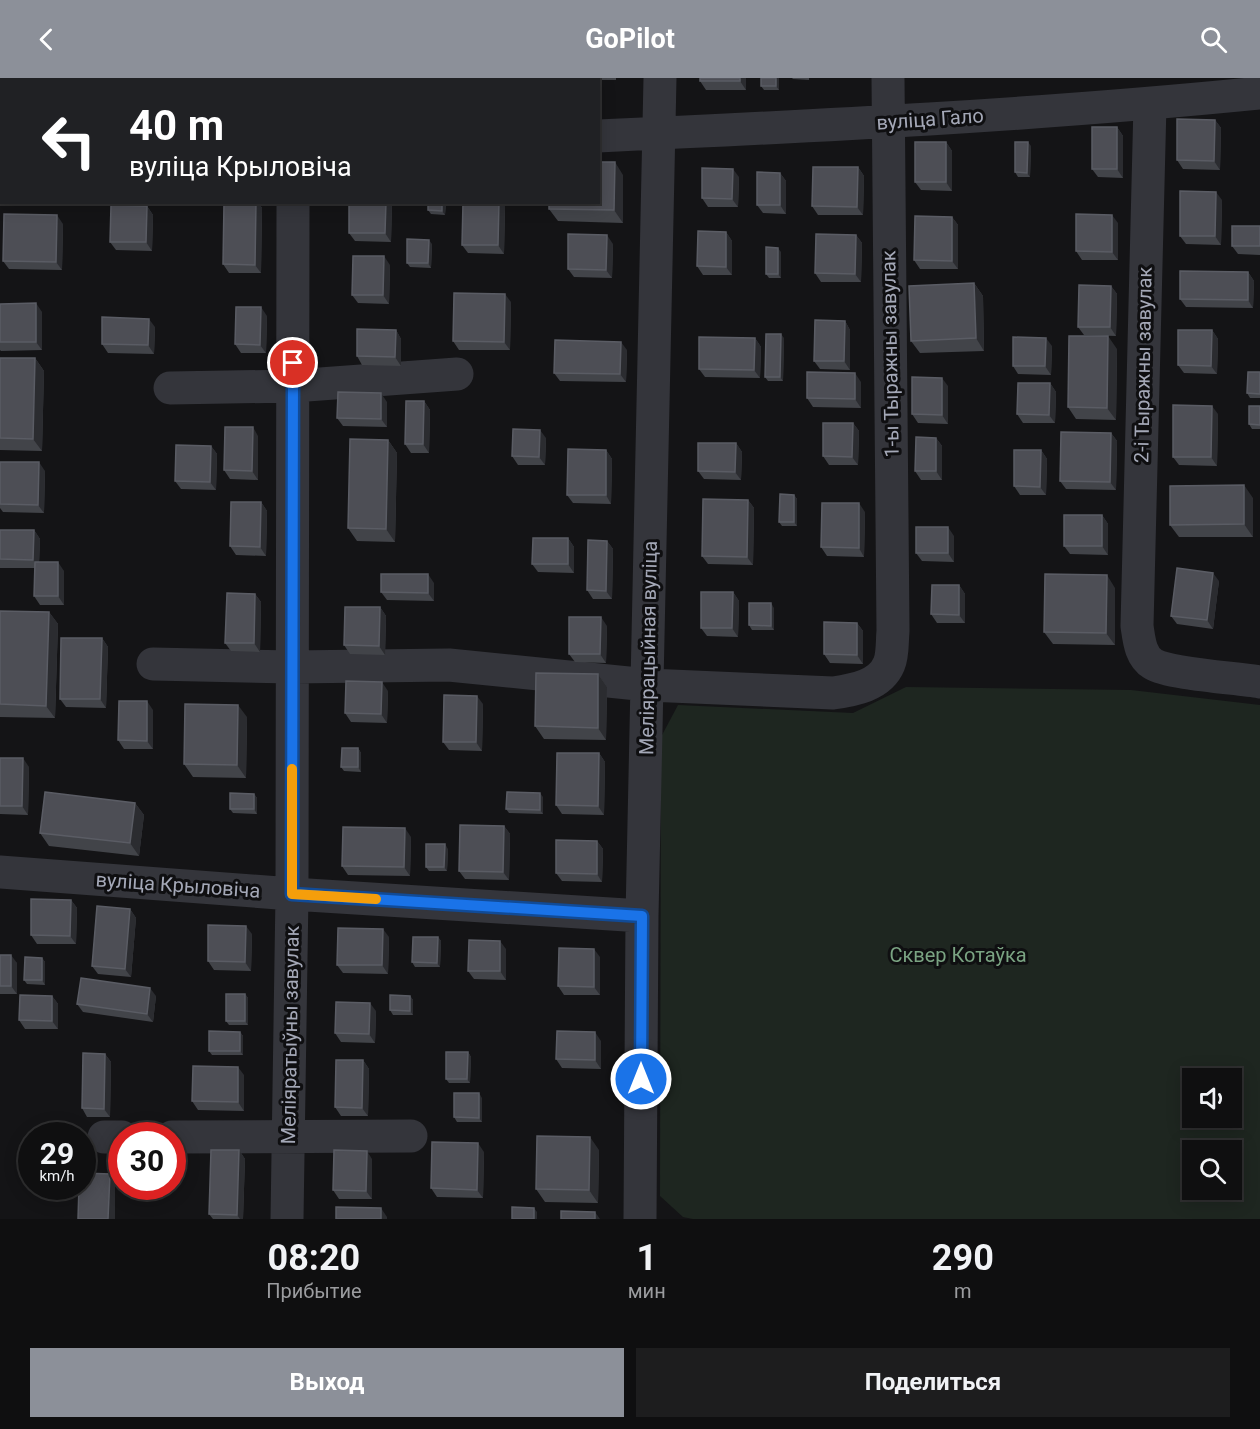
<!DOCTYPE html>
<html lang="ru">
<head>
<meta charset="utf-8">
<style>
	:root { --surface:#0f0f10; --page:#1d1d1e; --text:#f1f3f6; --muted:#9b9c9f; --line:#2f2f30; --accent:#8c9099 }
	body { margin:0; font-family:Roboto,sans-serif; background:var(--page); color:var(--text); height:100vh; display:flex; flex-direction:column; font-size:22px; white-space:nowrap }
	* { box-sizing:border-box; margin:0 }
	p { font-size:20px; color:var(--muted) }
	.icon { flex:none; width:33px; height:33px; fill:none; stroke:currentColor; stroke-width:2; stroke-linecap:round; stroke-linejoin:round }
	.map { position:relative; height:1141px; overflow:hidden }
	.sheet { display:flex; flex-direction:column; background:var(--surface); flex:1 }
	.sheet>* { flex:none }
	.hud { position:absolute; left:0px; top:0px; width:600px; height:126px; box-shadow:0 3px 15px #0003,0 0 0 2px var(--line); background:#202124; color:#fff; overflow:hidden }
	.buttons { position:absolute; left:1182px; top:990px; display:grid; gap:12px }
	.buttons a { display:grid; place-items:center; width:60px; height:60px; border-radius:0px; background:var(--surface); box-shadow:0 3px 15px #0003,0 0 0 2px var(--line); font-size:30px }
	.speed { position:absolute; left:18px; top:1044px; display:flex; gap:12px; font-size:30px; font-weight:700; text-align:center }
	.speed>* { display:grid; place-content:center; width:78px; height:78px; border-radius:50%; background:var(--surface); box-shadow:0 3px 15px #0003,0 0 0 2px var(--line); line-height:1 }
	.speed small { font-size:15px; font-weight:400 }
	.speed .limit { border:9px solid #d22; background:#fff; color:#111 }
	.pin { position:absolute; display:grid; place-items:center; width:51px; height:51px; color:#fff; margin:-26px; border:3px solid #fff; border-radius:50%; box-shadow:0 2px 6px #0007 }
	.me { position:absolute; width:66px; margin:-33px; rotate:0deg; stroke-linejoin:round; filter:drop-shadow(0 0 4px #0008) }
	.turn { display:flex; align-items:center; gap:21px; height:126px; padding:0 30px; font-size:27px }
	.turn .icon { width:78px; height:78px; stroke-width:2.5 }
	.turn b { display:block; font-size:42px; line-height:51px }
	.eta { display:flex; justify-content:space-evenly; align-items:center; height:102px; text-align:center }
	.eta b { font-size:36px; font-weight:700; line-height:42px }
	.primary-button { display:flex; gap:12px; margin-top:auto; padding:12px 30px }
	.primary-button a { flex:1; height:69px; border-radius:0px; background:var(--accent); color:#fff; font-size:24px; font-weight:700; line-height:69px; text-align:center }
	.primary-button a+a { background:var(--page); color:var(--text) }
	header { display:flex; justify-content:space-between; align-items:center; height:78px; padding:0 30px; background:var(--accent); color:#fff; font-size:27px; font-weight:700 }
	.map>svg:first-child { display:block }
	.green { fill:#1e2620; fill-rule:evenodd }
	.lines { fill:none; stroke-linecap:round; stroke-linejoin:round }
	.minor { stroke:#34353b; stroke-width:33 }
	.wall { fill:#424449 }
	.shaded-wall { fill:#2b2c30 }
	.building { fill:#4d4e55; stroke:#5a5c64; stroke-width:1.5 }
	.route-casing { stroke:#114b97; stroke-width:15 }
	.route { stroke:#1a73e8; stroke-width:10 }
	.slow { stroke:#f59e0b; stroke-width:10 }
	.labels { text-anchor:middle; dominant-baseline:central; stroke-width:6; stroke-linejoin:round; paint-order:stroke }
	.street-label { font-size:20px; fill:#a4a8b7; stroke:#0f0f11 }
	.park-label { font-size:20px; fill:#7aa382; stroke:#0f0f11 }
</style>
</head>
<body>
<header><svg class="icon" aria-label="back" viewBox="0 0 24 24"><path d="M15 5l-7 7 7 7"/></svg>GoPilot<svg class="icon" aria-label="search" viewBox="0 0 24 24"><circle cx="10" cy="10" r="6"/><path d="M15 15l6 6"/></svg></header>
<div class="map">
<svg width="1260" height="1141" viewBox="0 0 1260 1141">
	<rect width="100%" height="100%" fill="#141416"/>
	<!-- green -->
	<path class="green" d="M906,609L1131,612L1260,627V1141H693L683,1139L660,1118L661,659L678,627L853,635ZM1192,1000H1232V1040H1192ZM1192,1072H1232V1112H1192Z"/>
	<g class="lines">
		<!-- minor -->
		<path class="minor" d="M293,0V2
			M1150,26L1137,548C1139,561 1140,578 1153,586C1169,596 1238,600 1260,604
			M598,58C819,48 1040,37 1260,15
			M0,84H2
			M170,310L293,308L457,296
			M153,586L292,589L449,587L648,607L833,615C853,612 880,608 889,586C893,577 892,563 893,553L888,0
			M0,794L292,816L642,838
			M104,1059H122
			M172,1059L411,1058
			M287,1141L292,816L293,124
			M640,1141L642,838L660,0"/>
	</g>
	<!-- wall -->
	<path class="wall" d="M590,0H616V2H591Z
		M700,0H746V12H706L700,3Z
		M779,0V12H764L761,8Z
		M792,0H809V2L793,1Z
		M0,8L2,10V63H0Z
		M1215,42L1221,50L1220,92L1183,91L1177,82Z
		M1117,49L1123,58V100L1098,99L1092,91Z
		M946,64L952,73V113L921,112L915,104Z
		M1031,68L1030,99H1018L1015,94Z
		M858,89L864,98L863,137H818L812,128Z
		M780,95L786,103V136L763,135L757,127Z
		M623,97V145L558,143L549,131Z
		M739,99L738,129H708L702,120Z
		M1222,122L1221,167L1186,166L1180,158Z
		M224,124H258L262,130L261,195H229L223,186Z
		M392,124L391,164L355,163L349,155Z
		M428,124H446L445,137L431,136L428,132Z
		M463,124H502L505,128L504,176L468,175L462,167Z
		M147,128L153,137L152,173L116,172L110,164Z
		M952,139L958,147V191H920L914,182Z
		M1118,145V182H1082L1076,173Z
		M63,146L62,192L9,191L3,183Z
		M1260,148V177L1238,176L1232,168Z
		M726,154L732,163V197H703L697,188Z
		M856,157L862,165L861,204H821L815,195Z
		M432,166L431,190L410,189L407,185Z
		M613,166L612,200L574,199L568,191Z
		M781,174V200H769L766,196Z
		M390,187L389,226L358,225L352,217Z
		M1248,194L1254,203L1253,230L1186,229L1180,221Z
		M974,205L983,218L984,273L920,275L911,263Z
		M1111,208L1117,216L1116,258L1084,257L1078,249Z
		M511,224L510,272H459L453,263Z
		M0,226L42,234V272L1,273L0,272Z
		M267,238L266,275H241L235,266Z
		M845,243L850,252V292L820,291L814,283Z
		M155,249L154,276L108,275L102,266Z
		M396,252L401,261V288L362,287L357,278Z
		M1212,252L1218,261L1217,296L1184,295L1178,287Z
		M755,260L761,269L760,300L705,299L699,291Z
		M784,260L783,303H768L765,299Z
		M1052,268L1051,297L1018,296L1013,288Z
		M1117,271L1116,342L1076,341L1068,329Z
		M627,272L626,304L560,303L554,295Z
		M0,280H35L44,293L42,373L0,372Z
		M1260,294V320H1250L1247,315Z
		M861,304V330L813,329L807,320Z
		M1050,305L1056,314L1055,345H1023L1017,336Z
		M948,308V346L918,345L912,336Z
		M424,323L430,332L429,375H411L405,366Z
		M387,324V349L343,348L337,340Z
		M1260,328V351H1252L1249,346Z
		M1218,336L1217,388L1179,387L1173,379Z
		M853,345L859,353L858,387H829L823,378Z
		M1111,355L1117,363L1116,412L1066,411L1060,403Z
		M258,358V402L230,401L224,392Z
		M546,360L545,387H518L512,378Z
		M936,360L942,368V402H921L915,393Z
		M388,362L397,375L395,464L357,463L348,450Z
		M736,365L742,374L741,402L704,401L698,393Z
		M211,368L217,376L216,412L181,411L175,403Z
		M606,372L612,381L611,426L573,425L567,417Z
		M1041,372L1047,381L1046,417H1020L1014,408Z
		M0,384L45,393L44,435L3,434L0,430Z
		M794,417L797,421V448H782L779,444Z
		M1253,420V459H1179L1170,447Z
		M748,422L754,430L753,487L708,486L702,478Z
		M261,424L267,433L266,478L236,477L230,468Z
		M865,434L864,479L827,478L821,469Z
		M1102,437L1108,446V477L1070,476L1064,468Z
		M0,452H34L40,461L39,484L64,493V527H40L34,518L35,490H0Z
		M954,458V484L922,483L916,475Z
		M568,460L574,469V495L538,494L532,486Z
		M607,463L613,471L612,521H593L587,512Z
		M1219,503L1213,551L1177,546L1171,538Z
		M434,505V523L387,522L381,514Z
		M959,507L965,516V545H937L931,536Z
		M1115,510V567L1053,566L1044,554Z
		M733,514L739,523L738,559L707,558L701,550Z
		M255,516L261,524L260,574L231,573L225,565Z
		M380,529L386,538L385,577L350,576L344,567Z
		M774,530V552H752L749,547Z
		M0,533L49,534L58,546L55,640L0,639Z
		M857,545L863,553V586L830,585L824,576Z
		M607,548L606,585L575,584L569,576Z
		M102,560L108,569L106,630L66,629L60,621Z
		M598,596L607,609L606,662L544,661L535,648Z
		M388,613L387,645L351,644L345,635Z
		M483,626L482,673L449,672L443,664Z
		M153,632V671H124L118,662Z
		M247,639L246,700L193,699L184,686Z
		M358,670L361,675V694L344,693L341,689Z
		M599,675L605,684L604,737L562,736L556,727Z
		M0,680L29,689L28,737L0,736Z
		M254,716L257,720V736L233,735L230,731Z
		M543,719V736L509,735L506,731Z
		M135,725L144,737L139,778L49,768L40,755Z
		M504,748L510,756L509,802L465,801L459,793Z
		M411,759L410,798L348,797L342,788Z
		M597,763L603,771L602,804L562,803L556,795Z
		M448,771L447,793H429L426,789Z
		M71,822L77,830L76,866H37L31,857Z
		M130,831L136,840L131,899L98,896L92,888Z
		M252,856L251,893L214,892L208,883Z
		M389,859L388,896L343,895L337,887Z
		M438,859L441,863L440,889H415L412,884Z
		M506,871V902L474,901L468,893Z
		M0,877L17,885V916H0Z
		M600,879V917H564L558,908Z
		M42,880L45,884V907L27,906L24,902Z
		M245,916L248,920V947H229L226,943Z
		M52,918L58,926V951H25L19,942Z
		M156,918L153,944L83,934L77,926Z
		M410,918L413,922V937H393L390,932Z
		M376,933L375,965L341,964L335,955Z
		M240,954L243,958V977H212L209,973Z
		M601,963V991L562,990L556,981Z
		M468,974L471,979L470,1005H449L446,1001Z
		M105,976L111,984L110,1039H87L82,1030Z
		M363,982L369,991L368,1038H341L335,1029Z
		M244,997V1033L198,1032L192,1023Z
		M482,1020V1044H457L454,1039Z
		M239,1072L245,1081L243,1141H213L209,1136Z
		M599,1072L598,1125L545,1124L536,1111Z
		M484,1074L483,1120L437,1119L431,1110Z
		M372,1081V1121H339L333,1112Z"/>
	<!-- shaded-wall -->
	<path class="shaded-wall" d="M740,0H746V12L740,3Z
		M776,0H779V12L776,8Z
		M0,8L2,10V56L0,54Z
		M1215,42L1221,50L1220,92L1214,83Z
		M1117,49L1123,58V100L1117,91Z
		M946,64L952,73V113L946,104Z
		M1028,64L1031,68L1030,99L1027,95Z
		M615,84L623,97V145L614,132Z
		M858,89L864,98L863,137L857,129Z
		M733,91L739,99L738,129L732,121Z
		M780,95L786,103V136L780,127Z
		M1216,114L1222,122L1221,167L1215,158Z
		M256,124H258L262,130L261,195L255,187Z
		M386,124H392L391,164L385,155Z
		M442,124H446L445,137L442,133Z
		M499,124H502L505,128L504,176L498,167Z
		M147,128L153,137L152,173L146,164Z
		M57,137L63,146L62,192L56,184Z
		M1112,137L1118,145V182L1112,174Z
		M952,139L958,147V191L952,183Z
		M726,154L732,163V197L726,189Z
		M607,157L613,166L612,200L606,192Z
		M856,157L862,165L861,204L855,196Z
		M429,162L432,166L431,190L428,185Z
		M778,170L781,174V200L778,196Z
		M384,178L390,187L389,226L383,217Z
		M1248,194L1254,203L1253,230L1248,222Z
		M974,205L983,218L984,273L976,260Z
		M1111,208L1117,216L1116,258L1110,249Z
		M505,216L511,224L510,272L504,264Z
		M36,225L42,234V272L36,264Z
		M261,229L267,238L266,275L260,267Z
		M149,241L155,249L154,276L148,267Z
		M845,243L850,252V292L844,283Z
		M396,252L401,261V288L395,279Z
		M1212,252L1218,261L1217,296L1211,288Z
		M781,256L784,260L783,303L780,299Z
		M1108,258L1117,271L1116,342L1107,330Z
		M755,260L761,269L760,300L754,292Z
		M1046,260L1052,268L1051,297L1045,288Z
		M621,264L627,272L626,304L620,296Z
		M35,280L44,293L42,373L33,361Z
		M855,295L861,304V330L855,321Z
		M942,300L948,308V346L942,337Z
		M1050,305L1056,314L1055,345L1049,337Z
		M381,315L387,324V349L381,341Z
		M424,323L430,332L429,375L423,366Z
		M1212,328L1218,336L1217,388L1211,379Z
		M853,345L859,353L858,387L852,379Z
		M253,349L258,358V402L252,393Z
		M540,352L546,360L545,387L539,379Z
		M1111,355L1117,363L1116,412L1110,404Z
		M936,360L942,368V402L936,393Z
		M388,362L397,375L395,464L386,451Z
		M736,365L742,374L741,402L735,394Z
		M211,368L217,376L216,412L210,404Z
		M606,372L612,381L611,426L606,417Z
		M1041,372L1047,381L1046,417L1040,409Z
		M39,384L45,393L44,435L38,427Z
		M1244,407L1253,420V459L1244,446Z
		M794,417L797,421V448L794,444Z
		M748,422L754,430L753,487L747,479Z
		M261,424L267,433L266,478L260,469Z
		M859,425L865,434L864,479L859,470Z
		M1102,437L1108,446V477L1102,468Z
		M948,449L954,458V484L948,475Z
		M34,452L40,461L39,491L33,482Z
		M568,460L574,469V495L568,486Z
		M607,463L613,471L612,521L606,513Z
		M58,484L64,493V527L58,518Z
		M1213,495L1219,503L1213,551L1207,542Z
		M428,496L434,505V523L428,515Z
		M1107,497L1115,510V567L1106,555Z
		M959,507L965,516V545L959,537Z
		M733,514L739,523L738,559L732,550Z
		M255,516L261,524L260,574L254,565Z
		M771,525L774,530V552L771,548Z
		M380,529L386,538L385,577L379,568Z
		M49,534L58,546L55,640L46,628Z
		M601,539L607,548L606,585L600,576Z
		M857,545L863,553V586L857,577Z
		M102,560L108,569L106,630L100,621Z
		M598,596L607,609L606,662L598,650Z
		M382,604L388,613L387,645L381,636Z
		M477,618L483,626L482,673L476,664Z
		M147,623L153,632V671L147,663Z
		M238,627L247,639L246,700L237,687Z
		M358,670L361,675V694L358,689Z
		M599,675L605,684L604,737L598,728Z
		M23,680L29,689L28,737L22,728Z
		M540,715L543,719V736L540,732Z
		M254,716L257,720V736L254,731Z
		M135,725L144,737L139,778L130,765Z
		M504,748L510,756L509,802L503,794Z
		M405,750L411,759L410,798L404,789Z
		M597,763L603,771L602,804L597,796Z
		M445,766L448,771L447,793L444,789Z
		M71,822L77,830L76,866L70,858Z
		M130,831L136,840L131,899L125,891Z
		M246,848L252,856L251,893L245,884Z
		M383,851L389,859L388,896L382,887Z
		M438,859L441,863L440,889L437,885Z
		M500,863L506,871V902L500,893Z
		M594,871L600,879V917L594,909Z
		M11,877L17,885V916L11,908Z
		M42,880L45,884V907L42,902Z
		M150,910L156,918L153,944L147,936Z
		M245,916L248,920V947L245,943Z
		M52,918L58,926V951L52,943Z
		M410,918L413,922V937L410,933Z
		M370,925L376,933L375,965L369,956Z
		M240,954L243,958V977L240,973Z
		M595,954L601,963V991L595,982Z
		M468,974L471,979L470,1005L467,1001Z
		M105,976L111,984L110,1039L104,1031Z
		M363,982L369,991L368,1038L362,1030Z
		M238,989L244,997V1033L238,1024Z
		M479,1015L482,1020V1044L479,1040Z
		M590,1059L599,1072L598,1125L589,1112Z
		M478,1065L484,1074L483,1120L477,1112Z
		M239,1072L245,1081L243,1141H240L237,1137Z
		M367,1073L372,1081V1121L366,1113Z
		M110,1096L115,1105V1141H108Z
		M381,1130L387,1139V1141H381Z
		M534,1130L537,1134V1141H534Z
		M595,1134L600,1141H595Z"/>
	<!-- building -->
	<path class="building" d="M58,0H82V2H58Z
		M132,0H167V2H132Z
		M223,0H259V2H223Z
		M310,0H337V2H310Z
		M422,0H456V2H422Z
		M492,0H524V2H492Z
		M700,0H740V3H700Z
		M761,0H776V8H761Z
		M1177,41L1215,42L1214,83L1177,82Z
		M1092,49H1117V91H1092Z
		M915,64H946V104H915Z
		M1015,64H1028L1027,95L1015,94Z
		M598,84H615L614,132L549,131V124H598Z
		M813,89H858L857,129L812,128Z
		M702,90L733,91L732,121L702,120Z
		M757,94L780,95V127H757Z
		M1180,113L1216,114L1215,158H1180Z
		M224,124H256L255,187L223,186Z
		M349,124H386L385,155H349Z
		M428,124H442V133L428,132Z
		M463,124H499L498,167H462Z
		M111,127L147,128L146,164H110Z
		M4,136L57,137L56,184L3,183Z
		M1076,136L1112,137V174L1076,173Z
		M915,138L952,139V183L914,182Z
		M1232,148H1260V168H1232Z
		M698,153L726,154V189L697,188Z
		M568,156L607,157L606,192L568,191Z
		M816,156L856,157L855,196L815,195Z
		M407,161L429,162L428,185H407Z
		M766,169L778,170V196H766Z
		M353,178H384L383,217H352Z
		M1180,193L1248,194V222L1180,221Z
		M974,205L976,260L911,263L909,208Z
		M1079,207L1111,208L1110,249H1078Z
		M454,215L505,216L504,264L453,263Z
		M36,225V264H0V226Z
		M236,229H261L260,267L235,266Z
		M102,239L149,241L148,267L102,266Z
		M815,242L845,243L844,283H814Z
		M357,251L396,252L395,279L357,278Z
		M1178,252H1212L1211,288L1178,287Z
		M766,256H781L780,299H765Z
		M1069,258H1108L1107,330L1068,329Z
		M699,259L755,260L754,292L699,291Z
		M1013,259L1046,260L1045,288H1013Z
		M555,262L621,264L620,296L554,295Z
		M0,280H35L33,361L0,360Z
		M807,294L855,295V321L807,320Z
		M1248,294H1260V316L1247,315Z
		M912,299L942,300V337L912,336Z
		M1018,305H1050L1049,337L1017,336Z
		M338,314L381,315V341L337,340Z
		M406,323H424L423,366H405Z
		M1173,327L1212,328L1211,379H1173Z
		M1249,328H1260V347L1249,346Z
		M823,345H853L852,379L823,378Z
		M225,349H253L252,393L224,392Z
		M513,351L540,352L539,379L512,378Z
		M1061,354L1111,355L1110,404L1060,403Z
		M916,359L936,360V393H915Z
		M350,361L388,362L386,451L348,450Z
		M698,365H736L735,394L698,393Z
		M176,367L211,368L210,404L175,403Z
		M568,371L606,372V417H567Z
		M1014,372H1041L1040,409L1014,408Z
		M0,384H39L38,427L0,426Z
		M1244,407V446L1170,447V408Z
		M780,416L794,417V444H779Z
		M703,421L748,422L747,479L702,478Z
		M231,424H261L260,469L230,468Z
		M822,425H859V470L821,469Z
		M1064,437H1102V468H1064Z
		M916,449H948V475H916Z
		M0,452H34L33,482L0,481Z
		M533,460H568V486H532Z
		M588,462L607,463L606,513L587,512Z
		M35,484H58V518H34Z
		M1177,490L1213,495L1207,542L1171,538Z
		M381,496H428V515L381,514Z
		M1045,496L1107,497L1106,555L1044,554Z
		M932,507H959V537L931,536Z
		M701,514H733L732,550H701Z
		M227,515L255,516L254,565H225Z
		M749,525H771V548L749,547Z
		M345,529H380L379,568L344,567Z
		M0,533L49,534L46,628L0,626Z
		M569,539H601L600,576H569Z
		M824,544L857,545V577L824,576Z
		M61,560H102L100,621H60Z
		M536,595L598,596V650L535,648Z
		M346,603L382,604L381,636L345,635Z
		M444,617L477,618L476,664H443Z
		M119,623H147V663L118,662Z
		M185,626L238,627L237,687L184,686Z
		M342,670H358V689H341Z
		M557,675H599L598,728L556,727Z
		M0,680H23L22,728H0Z
		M45,714L135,725L130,765L40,755Z
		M507,714L540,715V732L506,731Z
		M230,715L254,716V731H230Z
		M460,747L504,748L503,794L459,793Z
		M343,749L405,750L404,789L342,788Z
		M556,762L597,763V796L556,795Z
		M426,766H445L444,789H426Z
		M31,821L71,822L70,858L31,857Z
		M97,828L130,831L125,891L92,888Z
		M208,847L246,848L245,884L208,883Z
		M338,850L383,851L382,887H337Z
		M413,859H438L437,885L412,884Z
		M469,862L500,863V893H468Z
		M559,870L594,871V909L558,908Z
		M0,877H11V908H0Z
		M25,879L42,880V902H24Z
		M81,900L150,910L147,936L77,926Z
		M226,916H245V943H226Z
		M20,917L52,918V943L19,942Z
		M390,917L410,918V933L390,932Z
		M336,924L370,925L369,956L335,955Z
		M209,953L240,954V973H209Z
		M557,953L595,954V982L556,981Z
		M446,974H468L467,1001H446Z
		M83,975L105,976L104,1031L82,1030Z
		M336,982H363L362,1030L335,1029Z
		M193,988L238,989V1024L192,1023Z
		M454,1015H479V1040L454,1039Z
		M537,1058L590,1059L589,1112L536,1111Z
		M432,1064L478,1065L477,1112L431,1110Z
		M211,1072H239L237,1137L209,1136Z
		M334,1072L367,1073L366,1113L333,1112Z
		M82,1095L110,1096L108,1141H78L79,1108H82Z
		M336,1129L381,1130V1141H336Z
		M512,1129L534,1130V1141H512Z
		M561,1133L595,1134V1141H561Z"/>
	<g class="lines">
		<!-- route casing -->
		<g class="route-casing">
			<path id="route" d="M293,285L292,816L642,838L641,1001"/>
		</g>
		<!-- route -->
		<use href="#route" class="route"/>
		<!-- slow -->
		<path class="slow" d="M292,691V816L376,821"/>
	</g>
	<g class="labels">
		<!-- street labels -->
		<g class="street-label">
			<text transform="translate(930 41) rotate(-4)">вуліца Гало</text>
			<text transform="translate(890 276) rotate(-91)">1-ы Тыражны завулак</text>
			<text transform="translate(1143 287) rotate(-89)">2-і Тыражны завулак</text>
			<text transform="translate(648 570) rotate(-89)">Меліярацыйная вуліца</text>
			<text transform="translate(178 807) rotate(4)">вуліца Крыловіча</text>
			<text transform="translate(290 957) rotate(-89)">Меліяратыўны завулак</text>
		</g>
		<!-- park labels -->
		<g class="park-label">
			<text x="958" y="877">Сквер Котаўка</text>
		</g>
	</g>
</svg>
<div class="buttons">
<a><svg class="icon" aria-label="sound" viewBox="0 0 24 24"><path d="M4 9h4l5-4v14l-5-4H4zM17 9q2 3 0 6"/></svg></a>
<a><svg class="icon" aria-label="search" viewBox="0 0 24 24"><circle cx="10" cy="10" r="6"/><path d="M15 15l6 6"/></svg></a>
</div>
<div class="speed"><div>29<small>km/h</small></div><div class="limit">30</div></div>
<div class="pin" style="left:293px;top:285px;background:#d93025"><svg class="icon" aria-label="arrive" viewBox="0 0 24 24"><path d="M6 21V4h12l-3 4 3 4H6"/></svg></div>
<svg class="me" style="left:641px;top:1001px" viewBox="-20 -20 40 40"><circle r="17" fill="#1a73e8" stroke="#fff" stroke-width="3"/><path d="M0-11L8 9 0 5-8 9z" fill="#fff"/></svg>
<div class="hud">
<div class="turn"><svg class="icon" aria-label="left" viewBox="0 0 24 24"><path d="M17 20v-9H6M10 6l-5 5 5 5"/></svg><div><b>40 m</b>вуліца Крыловіча</div></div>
</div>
</div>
<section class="sheet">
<div class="eta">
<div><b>08:20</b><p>Прибытие</p></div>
<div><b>1</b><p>мин</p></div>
<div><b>290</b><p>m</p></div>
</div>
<div class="primary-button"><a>Выход</a><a>Поделиться</a></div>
</section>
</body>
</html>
